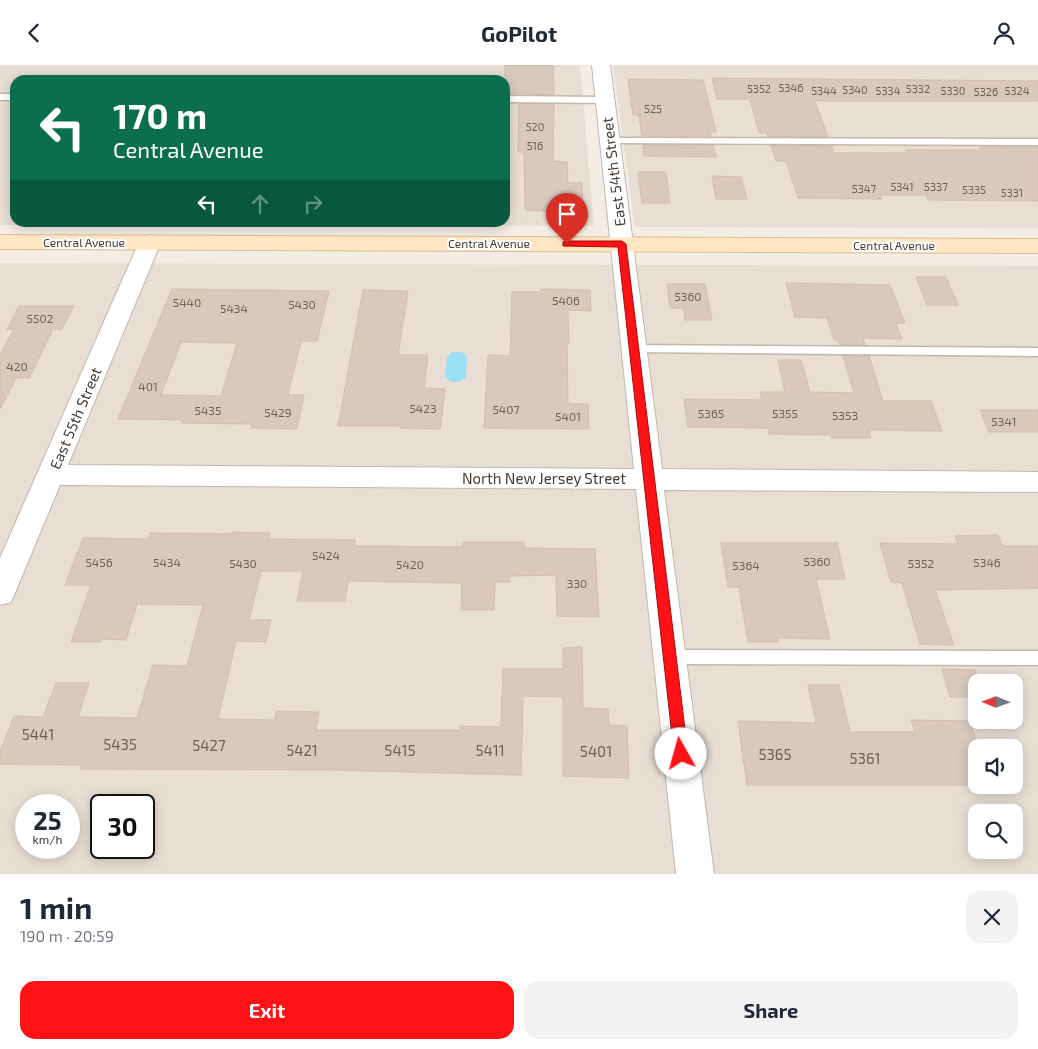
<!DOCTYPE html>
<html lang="en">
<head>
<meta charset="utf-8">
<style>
	:root { --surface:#fff; --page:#f2f2f3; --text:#1f2937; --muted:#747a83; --accent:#ff1115 }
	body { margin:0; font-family:"Exo 2",sans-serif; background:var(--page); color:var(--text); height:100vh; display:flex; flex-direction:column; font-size:19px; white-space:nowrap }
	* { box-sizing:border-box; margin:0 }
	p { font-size:16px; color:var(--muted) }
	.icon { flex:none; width:28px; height:28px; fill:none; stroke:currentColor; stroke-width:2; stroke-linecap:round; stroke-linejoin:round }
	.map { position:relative; height:809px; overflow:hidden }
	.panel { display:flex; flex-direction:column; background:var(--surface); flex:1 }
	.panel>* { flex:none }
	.top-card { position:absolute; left:10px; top:10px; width:500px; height:152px; border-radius:15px; box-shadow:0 2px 12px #0003; background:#0b6e4f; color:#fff; overflow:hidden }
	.needle { width:32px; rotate:271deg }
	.fabs { position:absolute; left:968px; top:609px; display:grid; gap:10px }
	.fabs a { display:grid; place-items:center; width:55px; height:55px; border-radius:10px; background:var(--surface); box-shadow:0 2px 12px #0003; font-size:25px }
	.speed { position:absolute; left:15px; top:729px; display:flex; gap:10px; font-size:25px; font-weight:700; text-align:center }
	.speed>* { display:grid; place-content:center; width:65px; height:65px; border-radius:50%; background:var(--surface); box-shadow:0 2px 12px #0003; line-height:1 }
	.speed small { font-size:12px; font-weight:400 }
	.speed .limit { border:2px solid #111; border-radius:8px; background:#fff; color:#111 }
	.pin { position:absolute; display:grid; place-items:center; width:42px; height:42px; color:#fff; margin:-51px -21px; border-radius:50% 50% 50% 0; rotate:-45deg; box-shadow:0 0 5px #0007 }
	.pin .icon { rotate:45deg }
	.me { position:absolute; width:55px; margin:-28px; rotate:353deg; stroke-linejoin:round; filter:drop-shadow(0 0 4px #0008) }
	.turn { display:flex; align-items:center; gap:18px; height:105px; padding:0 20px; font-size:22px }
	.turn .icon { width:65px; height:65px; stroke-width:2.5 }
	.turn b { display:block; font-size:35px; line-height:42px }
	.lanes { display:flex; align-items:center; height:48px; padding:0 20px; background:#0003; justify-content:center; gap:25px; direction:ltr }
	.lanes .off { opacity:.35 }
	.round { display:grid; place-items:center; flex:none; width:52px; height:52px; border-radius:15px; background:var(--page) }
	.summary { display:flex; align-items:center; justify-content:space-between; height:85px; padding:0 20px }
	h1 { font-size:30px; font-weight:700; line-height:38px }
	.button { display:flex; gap:10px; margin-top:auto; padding:10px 20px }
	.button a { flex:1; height:58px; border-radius:15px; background:var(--accent); color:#fff; font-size:20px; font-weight:700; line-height:58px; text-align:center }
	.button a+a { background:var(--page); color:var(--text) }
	header { display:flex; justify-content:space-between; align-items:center; height:65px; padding:0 20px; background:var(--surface); font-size:22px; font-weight:700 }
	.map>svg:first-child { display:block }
	.residential { fill:#e8ded3; fill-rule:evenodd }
	.water { fill:#9ce0f6 }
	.building { fill:#d9c9bd; stroke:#d2bdac; fill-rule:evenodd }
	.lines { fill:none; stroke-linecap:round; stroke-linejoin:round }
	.service-casing { stroke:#c3b6aa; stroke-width:3 }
	.minor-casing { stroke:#c3b6aa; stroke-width:2 }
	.secondary-casing { stroke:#dbbc93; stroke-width:2 }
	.service { fill:#fff; fill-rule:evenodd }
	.minor { fill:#fff; fill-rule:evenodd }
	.secondary { fill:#ffe7c4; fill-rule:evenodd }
	.route { fill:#ff1115; stroke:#a60b0e }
	.labels { text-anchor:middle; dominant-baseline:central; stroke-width:4; stroke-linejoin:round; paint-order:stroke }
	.far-number-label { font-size:11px; fill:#6c5f56 }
	.far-street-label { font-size:12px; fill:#473c34; stroke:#fff }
	.number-label { font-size:12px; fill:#6c5f56 }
	.street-label { font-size:15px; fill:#473c34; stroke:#fff }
	.near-number-label { font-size:15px; fill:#6c5f56 }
</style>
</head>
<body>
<header><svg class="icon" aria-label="back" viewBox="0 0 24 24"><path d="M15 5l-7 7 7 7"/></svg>GoPilot<svg class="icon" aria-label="person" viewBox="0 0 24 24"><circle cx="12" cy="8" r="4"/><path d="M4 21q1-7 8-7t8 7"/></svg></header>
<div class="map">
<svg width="1038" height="809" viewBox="0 0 1038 809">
	<rect width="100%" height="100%" fill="#f4ede5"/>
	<!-- residential -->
	<path class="residential" d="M0,0H580L594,161L0,160ZM15,15H505V158H15Z
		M613,0H1038V163L635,162Z
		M0,198L1038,201V809H0ZM976,618H1014V655H976ZM976,682H1014V720H976ZM26,740H69V782H26ZM101,740H144V782H101ZM976,748H1014V785H976Z"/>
	<!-- water -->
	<path class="water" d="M452,287H461L467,291L466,312L460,317H451L445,312L447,292Z"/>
	<!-- building -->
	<path class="building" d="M505,0H553L554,30L505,28Z
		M712,13L1038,16V36H815L828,72H768L767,68H759L750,34H717Z
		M628,14L703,15L716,67H710L711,71H642L639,50H633Z
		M519,39H554L553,96L567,97L568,118H582L583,148L525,145L524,87H518Z
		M643,80H713L716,92L644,91Z
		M771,81H832L834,88H907L905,85H981L979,82H1038V136L928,135L926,130H880L882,134L798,133L786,96H776Z
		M638,107H666L670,138H642Z
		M712,111L741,112L747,134H716Z
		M916,212H946L958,240H927Z
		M786,218L890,220L905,258L896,259L902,274L863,273L865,280H840L838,275H834L827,253L795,252Z
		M667,219H705L712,255H685L684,243H670Z
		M172,224L329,226L317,276H301L288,330H304L297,364L251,363L252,359L182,358L183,355L118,354ZM181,277L237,278L221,331L161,330Z
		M541,224L590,225L591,246L568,245L569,278H567L568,339H588L589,364L484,363L488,290L510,291L512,227H541Z
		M363,225L408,226L398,290H428L424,323L445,324L440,364L400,363L401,361H338Z
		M19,241H74L62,264H53L29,313H16L0,344V290L14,264H7Z
		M843,291H869L883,336H931L942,366L869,365L871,373H831V370L769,369L768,363L688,362L684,334L762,335L760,327H785L778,295H801L810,327L854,328Z
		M980,345H1038V367H989Z
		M232,467L270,468L268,474L355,475L354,481L463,482V477H524V483L595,484L599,552L557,551L556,510L510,511V517H495L494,545H461L462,518L348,516L345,536H297L303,506H261L249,555H271L266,577L236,576L218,654L275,655L276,646L319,647L316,665H460V661L501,662L503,604H563V583L582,582L583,643L608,644L609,660L627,661L629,713L563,711V632L523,631L521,710L331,705L81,704L82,700L0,699V687L14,651L43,652L56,618H89L78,652L137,653L153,600L187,601L203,540L137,539L126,575L102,574L101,577H71L91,520H65L83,473L148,474L150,468L231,469Z
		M998,470L1002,481H1038V523L935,525L954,580L920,579L902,518L891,517L880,478L958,479L955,471Z
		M721,478H837L845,514H816L830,574L777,573L778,577H748L739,522H728Z
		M942,604L976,605V632H950Z
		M808,620H839L850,667H915L911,655L970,656L978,682H976V720H990H747L738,656L816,658Z"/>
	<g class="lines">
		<!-- service casing -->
		<g class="service-casing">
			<path id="service" d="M0,29H15V35H0Z
				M505,31L604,32L609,35L604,38L505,37Z
				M609,73L1038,74V80L605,78L604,76Z
				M634,280L1038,283V291L629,287L627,284L629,281Z
				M669,585L1038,586V600L669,599L663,597L660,592L663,587Z"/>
		</g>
		<!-- minor casing -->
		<g class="minor-casing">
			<path id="minor" d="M592,0H610L662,404L1038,407V427L664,425L714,809H676L636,424L60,420L15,528L11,537L0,540V493L139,177L142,172L150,170L158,172L161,177L68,400L634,404Z"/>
		</g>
		<!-- secondary casing -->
		<g class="secondary-casing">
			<path id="secondary" d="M0,170L1038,174V188L0,184Z"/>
		</g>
		<!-- service -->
		<use href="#service" class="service"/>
		<!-- minor -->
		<use href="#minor" class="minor"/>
		<!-- secondary -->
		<use href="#secondary" class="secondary"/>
	</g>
	<!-- route -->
	<path class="route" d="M567,176H622L626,179L688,689L686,694L681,696L676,694L674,689L618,182L563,181V177Z"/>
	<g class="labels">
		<!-- far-number labels -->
		<g class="far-number-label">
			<text x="791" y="22">5346</text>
			<text x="759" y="23">5352</text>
			<text x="918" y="23">5332</text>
			<text x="855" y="24">5340</text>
			<text x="824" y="25">5344</text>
			<text x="888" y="25">5334</text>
			<text x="953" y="25">5330</text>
			<text x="1017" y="25">5324</text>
			<text x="986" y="26">5326</text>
			<text x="653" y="43">525</text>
			<text x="535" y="61">520</text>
			<text x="535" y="80">516</text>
			<text x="902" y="121">5341</text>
			<text x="936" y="121">5337</text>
			<text x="864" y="123">5347</text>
			<text x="974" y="124">5335</text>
			<text x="1012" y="127">5331</text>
		</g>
		<!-- far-street labels -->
		<g class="far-street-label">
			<text x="84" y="177">Central Avenue</text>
			<text x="489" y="178">Central Avenue</text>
			<text x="894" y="180">Central Avenue</text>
		</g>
		<!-- number labels -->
		<g class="number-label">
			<text x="688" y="231">5360</text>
			<text x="566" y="235">5406</text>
			<text x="187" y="237">5440</text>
			<text x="302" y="239">5430</text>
			<text x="234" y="243">5434</text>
			<text x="40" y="253">5502</text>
			<text x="17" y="301">420</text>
			<text x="148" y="321">401</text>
			<text x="423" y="343">5423</text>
			<text x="506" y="344">5407</text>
			<text x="208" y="345">5435</text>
			<text x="278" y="347">5429</text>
			<text x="711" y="348">5365</text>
			<text x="785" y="348">5355</text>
			<text x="845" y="350">5353</text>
			<text x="568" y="351">5401</text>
			<text x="1004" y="356">5341</text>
			<text x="326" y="490">5424</text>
			<text x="817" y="496">5360</text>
			<text x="99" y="497">5456</text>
			<text x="167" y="497">5434</text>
			<text x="987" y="497">5346</text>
			<text x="243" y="498">5430</text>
			<text x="921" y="498">5352</text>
			<text x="410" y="499">5420</text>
			<text x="746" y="500">5364</text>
			<text x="577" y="518">330</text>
		</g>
		<!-- street labels -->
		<g class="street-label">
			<text transform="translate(613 107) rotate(-97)">East 54th Street</text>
			<text transform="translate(75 353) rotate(-67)">East 55th Street</text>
			<text x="544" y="413">North New Jersey Street</text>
		</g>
		<!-- near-number labels -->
		<g class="near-number-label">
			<text x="38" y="669">5441</text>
			<text x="120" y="679">5435</text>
			<text x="209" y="680">5427</text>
			<text x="302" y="685">5421</text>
			<text x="400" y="685">5415</text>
			<text x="490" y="685">5411</text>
			<text x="596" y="686">5401</text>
			<text x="775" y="689">5365</text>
			<text x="865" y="693">5361</text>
		</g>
	</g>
</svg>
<div class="fabs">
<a><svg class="needle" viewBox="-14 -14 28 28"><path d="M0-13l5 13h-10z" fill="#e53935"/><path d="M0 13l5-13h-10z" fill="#747a83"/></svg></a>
<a><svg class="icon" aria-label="sound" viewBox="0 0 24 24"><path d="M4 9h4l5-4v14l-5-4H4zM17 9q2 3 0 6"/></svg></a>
<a><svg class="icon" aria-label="search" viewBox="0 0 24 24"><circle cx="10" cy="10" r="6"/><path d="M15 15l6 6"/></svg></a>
</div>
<div class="speed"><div>25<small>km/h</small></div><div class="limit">30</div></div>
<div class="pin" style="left:567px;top:179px;background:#d93025"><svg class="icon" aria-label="arrive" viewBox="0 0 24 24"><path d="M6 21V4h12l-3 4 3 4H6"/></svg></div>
<svg class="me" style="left:681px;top:689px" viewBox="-20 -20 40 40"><circle r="19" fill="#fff"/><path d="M0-13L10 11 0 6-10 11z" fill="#ff1115"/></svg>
<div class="top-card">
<div class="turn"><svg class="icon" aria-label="left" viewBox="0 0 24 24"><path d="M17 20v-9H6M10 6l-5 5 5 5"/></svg><div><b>170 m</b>Central Avenue</div></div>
<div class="lanes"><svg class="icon" aria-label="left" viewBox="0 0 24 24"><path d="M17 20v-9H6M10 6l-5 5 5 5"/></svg><svg class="icon off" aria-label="ahead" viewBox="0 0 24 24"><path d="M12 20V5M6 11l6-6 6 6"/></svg><svg class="icon off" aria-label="right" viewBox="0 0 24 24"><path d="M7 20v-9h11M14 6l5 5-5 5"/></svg></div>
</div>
</div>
<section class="panel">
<div class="summary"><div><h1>1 min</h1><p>190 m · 20:59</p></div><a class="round"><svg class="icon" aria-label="close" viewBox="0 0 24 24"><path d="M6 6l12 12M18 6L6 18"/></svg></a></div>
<div class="button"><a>Exit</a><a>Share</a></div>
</section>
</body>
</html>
